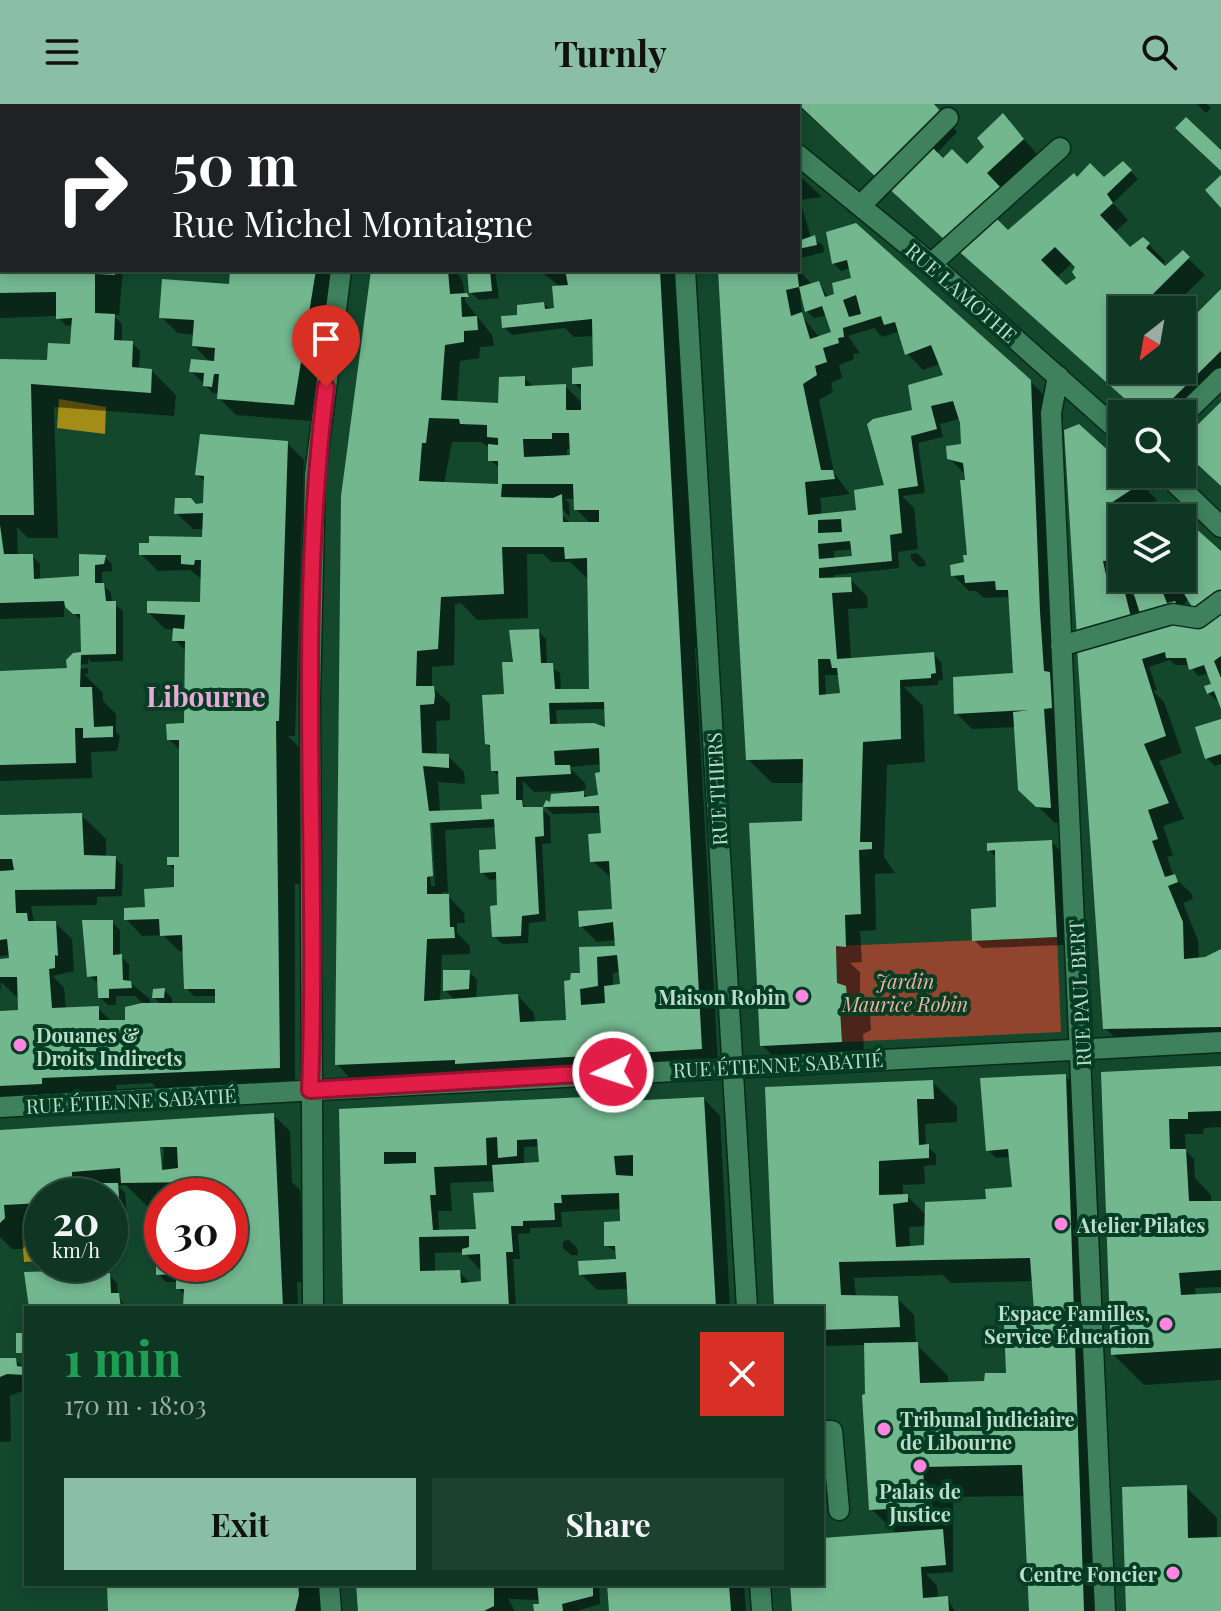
<!DOCTYPE html>
<html lang="en">
<head>
<meta charset="utf-8">
<style>
	:root { --surface:#0e3622; --page:#1c412f; --text:#f1f3f6; --muted:#9baba5; --line:#2e5040; --accent:#8abfa5 }
	body { margin:0; font-family:"Playfair Display",serif; background:var(--page); color:var(--text); height:100vh; display:flex; flex-direction:column; font-size:30px; white-space:nowrap }
	* { box-sizing:border-box; margin:0 }
	p { font-size:26px; color:var(--muted) }
	.icon { flex:none; width:44px; height:44px; fill:none; stroke:currentColor; stroke-width:2; stroke-linecap:round; stroke-linejoin:round }
	.map { position:relative; flex:1; overflow:hidden }
	.details { position:absolute; left:24px; top:1202px; width:800px; height:280px; display:flex; flex-direction:column; background:var(--surface); border-radius:0px; box-shadow:0 4px 12px #0003,0 0 0 2px var(--line) }
	.details>* { flex:none }
	.guide { position:absolute; left:0px; top:0px; width:800px; height:168px; box-shadow:0 4px 12px #0003,0 0 0 2px var(--line); background:#202124; color:#fff; overflow:hidden }
	.needle { width:52px; rotate:211deg }
	.controls { position:absolute; left:1108px; top:192px; display:grid; gap:16px }
	.controls a { display:grid; place-items:center; width:88px; height:88px; border-radius:0px; background:var(--surface); box-shadow:0 4px 12px #0003,0 0 0 2px var(--line); font-size:40px }
	.speed { position:absolute; left:24px; top:1074px; display:flex; gap:16px; font-size:40px; font-weight:700; text-align:center }
	.speed>* { display:grid; place-content:center; width:104px; height:104px; border-radius:50%; background:var(--surface); box-shadow:0 4px 12px #0003,0 0 0 2px var(--line); line-height:1 }
	.speed small { font-size:20px; font-weight:400 }
	.speed .limit { border:12px solid #d22; background:#fff; color:#111 }
	.pin { position:absolute; display:grid; place-items:center; width:68px; height:68px; color:#fff; margin:-82px -34px; border-radius:50% 50% 50% 0; rotate:-45deg; box-shadow:0 0 8px #0007 }
	.pin .icon { rotate:45deg }
	.me { position:absolute; width:88px; margin:-44px; rotate:266deg; stroke-linejoin:round; filter:drop-shadow(0 0 6px #0008) }
	.turn { display:flex; align-items:center; gap:28px; height:168px; padding:0 40px; font-size:36px }
	.turn .icon { width:104px; height:104px; stroke-width:2.5 }
	.turn b { display:block; font-size:56px; line-height:68px }
	.round { display:grid; place-items:center; flex:none; width:84px; height:84px; border-radius:0px; background:var(--page) }
	.summary { display:flex; align-items:center; justify-content:space-between; height:136px; padding:0 40px }
	h1 { font-size:48px; font-weight:700; line-height:60px; color:#1e9e55 }
	.button { display:flex; gap:16px; margin-top:auto; padding:16px 40px }
	.button a { flex:1; height:92px; border-radius:0px; background:var(--accent); color:#111; font-size:32px; font-weight:700; line-height:92px; text-align:center }
	.button a+a { background:var(--page); color:var(--text) }
	header { display:flex; justify-content:space-between; align-items:center; height:104px; padding:0 40px; background:var(--accent); color:#111; font-size:36px; font-weight:700 }
	.map>svg:first-child { display:block }
	.green { fill:#91452f }
	.water { fill:#a38c17 }
	.shadow { fill:#0007; fill-rule:evenodd }
	.building { fill:#73b78f; fill-rule:evenodd }
	.lines { fill:none; stroke-linecap:round; stroke-linejoin:round }
	.lane-casing { stroke:#062b19; stroke-width:23 }
	.street-casing { stroke:#062b19; stroke-width:23 }
	.lane { stroke:#3e815c; stroke-width:20 }
	.street { stroke:#3e815c; stroke-width:20 }
	.route-casing { stroke:#92132f; stroke-width:20 }
	.route { stroke:#e11d48; stroke-width:14 }
	.poi-dot { fill:#fe86e0; stroke:#043d23; stroke-width:3 }
	.labels { text-anchor:middle; dominant-baseline:central; stroke-width:8; stroke-linejoin:round; paint-order:stroke }
	.street-label { font-size:20px; fill:#bcddc7; stroke:#043d23 }
	.park-label { font-size:20px; font-style:italic; fill:#efb3a1; stroke:#043d23 }
	.poi-label { font-size:20px; font-weight:bold; fill:#bcddc7; stroke:#043d23; text-anchor:end }
	.district-label { font-size:28px; font-weight:bold; fill:#eba8d8; stroke:#043d23 }
</style>
</head>
<body>
<header><svg class="icon" aria-label="menu" viewBox="0 0 24 24"><path d="M4 6h16M4 12h16M4 18h16"/></svg>Turnly<svg class="icon" aria-label="search" viewBox="0 0 24 24"><circle cx="10" cy="10" r="6"/><path d="M15 15l6 6"/></svg></header>
<div class="map">
<svg width="1221" height="1507" viewBox="0 0 1221 1507">
	<rect width="100%" height="100%" fill="#13482d"/>
	<!-- green -->
	<path class="green" d="M1057,833L1061,928L842,938L840,905L848,902L846,883L837,879L836,842Z"/>
	<!-- water -->
	<path class="water" d="M59,295L106,303L105,330L57,324Z
		M42,1130V1157L24,1158L22,1131Z"/>
	<!-- shadow -->
	<path class="shadow" d="M0,0H49L2,2L0,19Z
		M223,0H358V2Z
		M396,0H489V2H396Z
		M505,0H644V2H505Z
		M796,0H934L957,28L936,50L943,57L967,63L987,44L1003,12L1039,52L991,111L1008,129L1077,75H1104L1123,60L1138,75L1113,99L1128,116L1115,128L1130,145L1143,136L1149,141L1165,157L1160,165L1183,149L1205,171L1169,206H1122V266H1182V226L1221,187V262L1172,310H1144ZM1073,158L1079,174L1067,183L1057,173Z
		M1197,0H1207L1211,4L1206,9Z
		M798,70L822,93L800,96L811,134L823,141L824,148L798,155Z
		M828,130L1030,277L1047,294L1066,719H1055L1020,685L1016,623L972,625L956,609L1015,570L1011,497L1006,493L984,494L976,487H969L953,471L969,453L965,370L949,354L963,341L959,315L940,320L943,333L918,339L925,389L902,392L914,404L918,445L898,448L899,464L834,471L835,475H850L867,492L868,504L848,505L851,555L933,550L941,558L943,576L938,577V581L904,583L923,602L925,658L887,661L884,753L895,769L875,770L876,826L860,827L862,858L850,859L860,868V899L870,909L871,926L863,930L865,962L786,965L762,941L804,719V679H772L748,655L720,166L798,164L812,181L819,179L829,194L853,175L851,164L841,167L833,159ZM803,192L807,207L814,214L827,211L835,229L820,234L803,213L800,193ZM874,224L882,233L900,227L907,249L923,266L940,260L945,273L917,308L886,383L858,407L822,412L820,394L850,390L834,369L819,296L833,288L831,279L842,274L839,261L854,255L853,250L860,249L848,232ZM853,445L854,454L834,456V447ZM825,571H840L842,590L826,592Z
		M0,137L2,166H123L119,211H113L122,220V238L132,239L140,247L139,266L152,267L176,291L174,312L54,303L58,434H28L17,423L18,452H32L40,460V475L81,474V452L105,453L112,460V467L102,468V480L111,489L112,499L123,507V557L91,558L88,554V560L75,561L79,565L88,564V570H84L103,589V597L116,610V628L120,632L117,647L91,648L92,674L0,677V569L69,565L81,550L83,553L82,517L69,504H64V513L0,515V257L55,261L72,242L73,221L66,222L58,212L0,214Z
		M232,166H333L310,317L236,311L219,294V290L213,289L191,267L211,259L194,242L195,231L178,229L161,213L230,182Z
		M373,166H455L463,178L465,197L492,231L494,242L480,243L479,254L460,257L457,299L497,301L524,274L534,283L565,282L583,300V288L574,279L595,264L594,232L574,233L565,224L512,231L504,223L543,200L553,206L562,184L539,166H675L691,458L698,466L702,544H695L718,961L353,977L337,960L343,392ZM452,338H481L490,344V356L500,364L501,382L444,380ZM567,345H572V353H567ZM565,395H576V405L591,420L570,419L561,410V404L570,413L569,399ZM527,450H543L552,458H570L589,476L588,523L594,587H561L560,569L547,561L546,535L538,527L515,560L487,640L492,645L493,666L500,674L501,692L484,706L440,707L438,678L465,680L464,668L448,652L437,651L436,617L450,616V600L432,583V563L454,561L455,500L461,499L477,516L528,514ZM606,605L607,625L557,622L556,606ZM602,660L605,670L599,693L588,694L580,686H586L585,679L569,663ZM523,677L534,688L567,687L568,691L545,703L553,710L601,709L603,731L592,757L612,774L614,807L581,822L597,838L616,836L617,844L581,845L582,871L568,918L535,920L534,909L518,892L476,895L477,876L469,868L445,886L456,897L440,898L442,851L470,850V842L457,829V819H465L464,809L448,792H442V788H448L445,726L497,723L498,747L482,768L490,776L499,775L494,832L502,840L528,839L529,819L546,817L542,740L551,739L550,713L542,705H528L523,700ZM428,714L432,718L435,782H431ZM621,868L622,882L613,883V869Z
		M469,166H495L499,194L479,196L471,189Z
		M287,339L304,356L295,632H288L299,643L303,780H295V980L161,988L152,979L116,981L117,987L71,989L72,1010L0,1014V909L20,908V896L1,878L0,889V857L14,856L11,851L0,852V713L81,711L106,735V754H115L123,762L122,792L97,793V801L31,802L34,819H55L72,835L74,867L53,872L64,884L66,906L98,904L112,918H127L146,904L136,892H116V901H108L100,893V880L89,872L112,818L120,826V852L129,860V878L150,895V901H162L154,893L164,886L172,894V901H217V892H194L186,884L184,847H179L163,831L142,832L126,815L177,785L176,767L169,760L181,755V647L169,635L190,621L186,547L175,536V526L165,525L149,509L202,500L203,476L190,466L158,467L141,450L204,435V425H193L176,409L205,400L206,379L197,370Z
		M1122,362V370H1131L1157,396L1129,414H1122V443L1117,445L1122,464H1107L1120,481L1138,496L1131,474H1182V415L1221,450V600L1208,589L1214,581L1209,569L1198,572L1190,561H1175L1170,556L1149,563L1157,586L1153,587L1164,598L1182,649L1159,657L1184,715L1163,722L1173,751L1167,753L1174,773L1191,789L1193,795L1183,799L1198,836L1199,856L1221,847V939L1121,940L1105,924L1073,457ZM1189,494L1199,521L1180,505Z
		M917,449L925,457L926,462L919,463L911,455V450Z
		M1221,617V660L1215,662L1207,654Z
		M1052,738L1068,755L1071,819H1063L1064,841L982,844L974,836L1002,806L997,754L989,746Z
		M1221,964V1023L1204,1024L1203,1030H1185L1186,1047L1194,1055L1195,1074L1211,1091V1099H1221V1183L1195,1184L1196,1193L1221,1192V1276L1144,1281L1113,1250L1103,970Z
		M1065,972L1082,988L1113,1507H1031L1025,1392L953,1393V1468L926,1470L937,1482L938,1495L947,1494L955,1507H793L792,1480H822V1435L897,1430L871,1405L869,1355L865,1351L866,1241L822,1242V1204H776L767,985L932,978L957,1002V1018L925,1020L926,1042L936,1050V1061L924,1062L925,1080L903,1081V1092H907L927,1112L992,1097L1014,1084L1012,1053L996,1054L988,1046ZM927,1122V1146L910,1144L909,1123ZM943,1171L951,1179L1035,1177L1037,1221L1008,1271L986,1279L948,1280V1272L916,1240L914,1211L897,1194L856,1193L854,1174Z
		M583,995L590,1001L704,995L720,1012L730,1204H630L629,1185L597,1186L581,1170L618,1157V1149L606,1141L619,1124L620,1105L561,1108L562,1123L530,1124V1129L518,1130L520,1155H513L516,1204H345L341,1007ZM539,1042L541,1059L524,1061V1043ZM495,1077L496,1090L481,1124L439,1127L438,1107H452L450,1079ZM464,1148L481,1167L483,1179L471,1180L459,1168L435,1169V1149Z
		M273,1011L290,1027L292,1078L300,1086L304,1178H297L298,1204H185L186,1192L178,1184V1178H166L158,1170L230,1160V1092H162V1102H147L126,1081L118,1082L125,1089L127,1113H110V1092H42V1115L27,1116L29,1138L22,1145H12L0,1133V1028L211,1021L210,1013ZM160,1041L164,1044L162,1072L158,1071Z
		M569,1136L577,1144L578,1151H571L563,1144V1137Z
		M78,1162L86,1170L109,1171L117,1179L118,1191L126,1204H30L57,1169Z
		M0,1256H15L26,1266V1285L10,1292L11,1337L0,1338Z
		M1186,1383L1217,1414V1435H1221V1507H1128Z
		M109,1480H321L322,1507H110Z
		M358,1480H599L600,1500L577,1507H536L541,1502L540,1496L508,1495L515,1507H360Z
		M609,1480H744L746,1507H611Z"/>
	<!-- building -->
	<path class="building" d="M798,0H934L943,10L878,75Z
		M1003,9L1024,35L987,69L1003,86L946,137L885,81L928,39L943,54L952,45L967,60L984,43L977,34Z
		M1186,13L1221,46V67L1175,24Z
		M1123,57L1132,66L1107,90L1113,99L1100,111L1130,143L1143,133L1150,139L1146,144L1165,162L1183,146L1190,153L1137,206H1122V218L1113,224L1122,232V266H1182V224L1221,185V247L1157,310H1142L954,143L992,110L1008,126L1074,69L1077,73L1090,59L1104,73ZM1055,143L1075,163L1072,168L1076,174L1066,181L1041,156Z
		M1221,71V104L1205,86Z
		M856,119L1031,276L1040,508L1044,567L1050,568L1052,604L1044,605L1051,704L1036,703L1018,686L1013,608L1029,606L954,610L953,573L1013,569L1008,486H996L995,477L965,479L964,471L951,472L950,461L964,458L963,451H967L960,376H965L963,359L947,355L946,342L961,340L960,319L953,297L931,302L937,325L911,332L918,382L898,385L902,429L890,431L892,457L819,464V474L851,473L852,488L832,489L837,555L934,548L936,569L931,570V574L900,576L901,635L863,638L860,738H872V745L859,746L861,810L845,811L846,843L836,842L837,879L846,882L848,902L840,905L842,938L760,942L749,719L802,717L803,655L746,656L718,166H797L799,183L786,186L791,212L802,208L810,235L831,228L822,202L805,208L799,183L819,177L825,193L834,190L832,179L851,174L847,156L832,160L826,128ZM856,191L861,210L849,213L843,196ZM881,212L884,221L895,218L905,251L931,241L943,271L908,281L912,306L873,315L867,320L884,381L854,386L856,406L808,411L805,378L835,375L833,366H821L803,280L817,271L815,262L827,258L823,244L839,239L838,234L844,233L843,224ZM841,415L842,428L818,429V416ZM850,437L852,452L819,455L818,440ZM818,555H830L832,564H837L840,589L819,591Z
		M798,129L801,136L815,131L817,141L798,145Z
		M0,166H115V171L95,170V209L115,210L114,236L133,237L132,263L152,265L151,289L31,280L34,411H0V255L47,256L48,239L70,240L72,214L56,215V188L0,189Z
		M230,166H316L294,301L217,295L219,270H214L212,283L203,282L204,269L189,268L191,255L214,257L215,244L192,242L194,216L159,214L162,175L229,180Z
		M371,166H448L450,190L467,189L469,193H461L462,213L477,212L478,226L464,227V238L445,241L441,296L498,299L499,273L525,272V282L566,280V306H581V280H572V264L593,262L592,215L502,224L501,212L517,211V201L544,198L545,205L554,204L552,182L568,181L565,166H660L702,945L455,960V956L335,961L341,392ZM429,314L459,315L460,320L487,321V333L498,334V341L488,340V357H498V380L419,377L422,339H426ZM552,329H569L570,351L524,353L523,335H552ZM502,380H573L574,406H599V418H563L562,390L553,394L501,393ZM502,443H564L565,455L587,454L589,585H555L553,559H541L539,525L509,526L513,558H502L504,590L482,591L485,640L490,641L491,667H498L499,690L481,691L482,705L429,707L423,662L449,664V650L422,649L420,601L434,600L435,591L434,582H416L417,547L438,545L441,493L504,490ZM604,598L605,623L594,619L550,620L549,599ZM599,644L600,668L595,669L598,691L584,693V687L551,690L550,698L546,696L543,703L599,702L601,729L588,730L590,758L609,757L612,805L578,807L579,823L613,818L615,842L579,843L580,869H571L570,876L564,877L566,916L520,918L518,890L424,897L427,835L455,834L454,823H450L449,790H427V773L433,772L430,719L494,715L496,745L479,746L480,769L496,768L497,801L490,802L492,833L521,832L522,812L539,810L535,733L544,732L543,703H523L522,696H516V673L571,670L570,661H555L554,647ZM617,851L620,880L604,882L605,899L581,901L580,885L598,882L597,853Z
		M467,166H490L492,187L469,189Z
		M1221,298V382L1182,346V336Z
		M1079,320L1122,359V370H1134L1143,378L1108,401L1115,424L1107,426L1116,456L1103,457L1109,485L1122,477L1132,517L1077,534L1064,326Z
		M200,330L288,337L279,617H276L280,964L42,974V980L0,982V907L18,906L17,873H0V855L9,854L7,835L0,836V767L14,766L12,755H0V711L82,709L84,751L116,752L115,785L15,786L16,809H27L28,817H56L58,852L55,851V864L49,865L52,904L99,902V916H125V903L142,899H215V885H184L182,831L160,832L159,815L124,816V804L145,803L144,785L174,783V761H167V753H179V636H167L166,620L184,619L185,537H172L173,524L184,525L185,511L147,509V497L200,498L201,456H195L194,461L181,460V451H139V439H149V432L202,433L203,409L174,410L175,394H191L196,400L203,399L204,372L195,371Z
		M1173,404L1221,447V489L1197,511L1175,475L1163,489L1167,499L1175,497L1178,504L1141,513L1129,474H1182V414H1164Z
		M0,421L4,450H33L34,475L79,472V450L106,451L104,460L95,461V479H104L106,497H116V550L81,551L80,583H92L94,623L113,622V633L83,634V624H75L76,659L0,661V567L67,564L66,556L73,549L81,548L80,510H73L65,503L64,497L0,499Z
		M1221,503V552L1214,557L1221,574V605L1214,587L1207,590L1204,582L1211,580L1204,561L1189,566L1186,554H1166L1165,548L1142,555L1166,632L1144,640L1169,699L1148,706L1158,735L1152,737L1165,773L1175,770L1178,778L1168,782L1183,818L1184,855L1205,853L1221,845V923L1103,925L1077,543Z
		M1221,615V650L1205,655L1195,623Z
		M1052,736L1057,833L972,837L971,805L996,803L995,746L987,747V739Z
		M82,816H113V851L122,850L123,876L131,877L132,884L109,885V894H98L97,872L87,873Z
		M443,866H470L469,885L443,887Z
		M165,884L164,894H152L153,885Z
		M1221,962V1007L1188,1008V1015H1169L1170,1045H1186L1189,1097H1221V1166L1179,1169L1181,1191L1221,1189V1244L1111,1251L1101,968Z
		M1066,970L1084,1507H1029L1022,1361L923,1363L925,1403L869,1406L862,1291L865,1290L864,1239L918,1238L920,1279L984,1277L985,1269H1006L1004,1221L1035,1220L1030,1154L839,1158L841,1191L898,1192L900,1223L822,1226V1204H774L765,983L933,976L934,995H917L919,1041L929,1040V1054L879,1057V1091L908,1090V1098L893,1100L896,1143L924,1141L925,1098L986,1095L985,1085L1012,1083L1008,1045L986,1047L980,974Z
		M584,993L586,999L704,993L716,1204H628L626,1168L579,1171L578,1157L616,1155L615,1142H604V1118L620,1117L619,1089L561,1091L562,1099H554L555,1116L523,1117V1122H511L513,1148H506L509,1204H343L339,1005ZM497,1033L498,1054L517,1052V1036L537,1035L539,1058L492,1061L494,1088L473,1089L476,1125L433,1126L430,1091H436L434,1063L487,1061L486,1034ZM384,1048H416V1059L384,1060ZM633,1051V1072L616,1071L614,1052ZM469,1132V1143L462,1145V1151L480,1150L481,1177L461,1179L460,1166L420,1167L419,1133Z
		M274,1009L283,1204H183L184,1185H176V1170L156,1171V1159L230,1160V1092H197L196,1078L121,1079L120,1064L72,1068V1092H42V1099L4,1101L5,1114L0,1119V1026ZM160,1043H177L178,1064L162,1066Z
		M82,1079H118L120,1106H110V1092H82Z
		M78,1160L80,1168L110,1169L111,1189H119L121,1204H29L24,1168L56,1167Z
		M16,1229H26V1249H16Z
		M0,1254H16L17,1262L25,1263V1271L7,1270L0,1273Z
		M1187,1381L1188,1434L1221,1433V1507H1126L1122,1383Z
		M943,1425L946,1461L921,1463L923,1494L948,1492L949,1507H792L790,1480H822V1434Z
		M107,1480H298L299,1491L295,1507H108Z
		M356,1480H494V1502L484,1507H358Z
		M537,1480H593V1492L562,1500L563,1507H534L533,1500H539Z
		M607,1480H729L731,1507H609Z"/>
	<g class="lines">
		<!-- lane casing -->
		<g class="lane-casing">
			<path id="lane" d="M822,1327H832L839,1406"/>
		</g>
		<!-- street casing -->
		<g class="street-casing">
			<path id="street" d="M736,0L739,2
				M363,2V0
				M679,2V0
				M798,51L931,160L1122,330
				M860,102L948,14
				M931,160L1060,44
				M685,166L747,1204
				M1058,272L1051,309L1105,1507
				M1182,312L1221,274
				M1166,370L1221,423
				M1061,542L1172,510L1198,514L1221,497
				M0,1003L1221,938
				M313,1204L310,593L315,371L341,166
				M329,1480L331,1507
				M760,1480L762,1507"/>
		</g>
		<!-- lane -->
		<use href="#lane" class="lane"/>
		<!-- street -->
		<use href="#street" class="street"/>
	</g>
	<g class="lines">
		<!-- route casing -->
		<g class="route-casing">
			<path id="route" d="M326,283C296,516 319,752 310,986L613,968"/>
		</g>
		<!-- route -->
		<use href="#route" class="route"/>
	</g>
	<!-- markers -->
	<g class="poi-dot">
		<circle cx="802" cy="892" r="8"/>
		<circle cx="20" cy="941" r="8"/>
		<circle cx="1061" cy="1120" r="8"/>
		<circle cx="1166" cy="1220" r="8"/>
		<circle cx="884" cy="1325" r="8"/>
		<circle cx="920" cy="1362" r="8"/>
		<circle cx="1173" cy="1469" r="8"/>
	</g>
	<g class="labels">
		<!-- street labels -->
		<g class="street-label">
			<text transform="translate(962 188) rotate(41)">RUE LAMOTHE</text>
			<text transform="translate(716 685) rotate(-93)">RUE THIERS</text>
			<text transform="translate(1079 889) rotate(-93)">RUE PAUL BERT</text>
			<text transform="translate(778 960) rotate(-3)">RUE ÉTIENNE SABATIÉ</text>
			<text transform="translate(131 996) rotate(-3)">RUE ÉTIENNE SABATIÉ</text>
		</g>
		<!-- park labels -->
		<g class="park-label">
			<text x="905" y="876">Jardin<tspan x="905" dy="23">Maurice Robin</tspan></text>
		</g>
		<!-- poi labels -->
		<g class="poi-label">
			<text x="786" y="892">Maison Robin</text>
			<text x="36" y="930" text-anchor="start">Douanes &amp;<tspan x="36" dy="23">Droits Indirects</tspan></text>
			<text x="1077" y="1120" text-anchor="start">Atelier Pilates</text>
			<text x="1150" y="1208">Espace Familles,<tspan x="1150" dy="23">Service Éducation</tspan></text>
			<text x="900" y="1314" text-anchor="start">Tribunal judiciaire<tspan x="900" dy="23">de Libourne</tspan></text>
			<text x="920" y="1386" text-anchor="middle">Palais de<tspan x="920" dy="23">Justice</tspan></text>
			<text x="1157" y="1469">Centre Foncier</text>
		</g>
		<!-- district labels -->
		<g class="district-label">
			<text x="206" y="591">Libourne</text>
		</g>
	</g>
</svg>
<div class="controls">
<a><svg class="needle" viewBox="-14 -14 28 28"><path d="M0-13l5 13h-10z" fill="#e53935"/><path d="M0 13l5-13h-10z" fill="#9baba5"/></svg></a>
<a><svg class="icon" aria-label="search" viewBox="0 0 24 24"><circle cx="10" cy="10" r="6"/><path d="M15 15l6 6"/></svg></a>
<a><svg class="icon" aria-label="layers" viewBox="0 0 24 24"><path d="M12 4l9 5-9 5-9-5zM3 14l9 5 9-5"/></svg></a>
</div>
<div class="speed"><div>20<small>km/h</small></div><div class="limit">30</div></div>
<div class="pin" style="left:326px;top:283px;background:#d93025"><svg class="icon" aria-label="arrive" viewBox="0 0 24 24"><path d="M6 21V4h12l-3 4 3 4H6"/></svg></div>
<svg class="me" style="left:613px;top:968px" viewBox="-20 -20 40 40"><circle r="17" fill="#e11d48" stroke="#fff" stroke-width="3"/><path d="M0-11L8 9 0 5-8 9z" fill="#fff"/></svg>
<div class="guide">
<div class="turn"><svg class="icon" aria-label="right" viewBox="0 0 24 24"><path d="M7 20v-9h11M14 6l5 5-5 5"/></svg><div><b>50 m</b>Rue Michel Montaigne</div></div>
</div>
<section class="details">
<div class="summary"><div><h1>1 min</h1><p>170 m · 18:03</p></div><a class="round" style="background:#d93025;color:#fff"><svg class="icon" aria-label="close" viewBox="0 0 24 24"><path d="M6 6l12 12M18 6L6 18"/></svg></a></div>
<div class="button"><a>Exit</a><a>Share</a></div>
</section>
</div>
</body>
</html>
